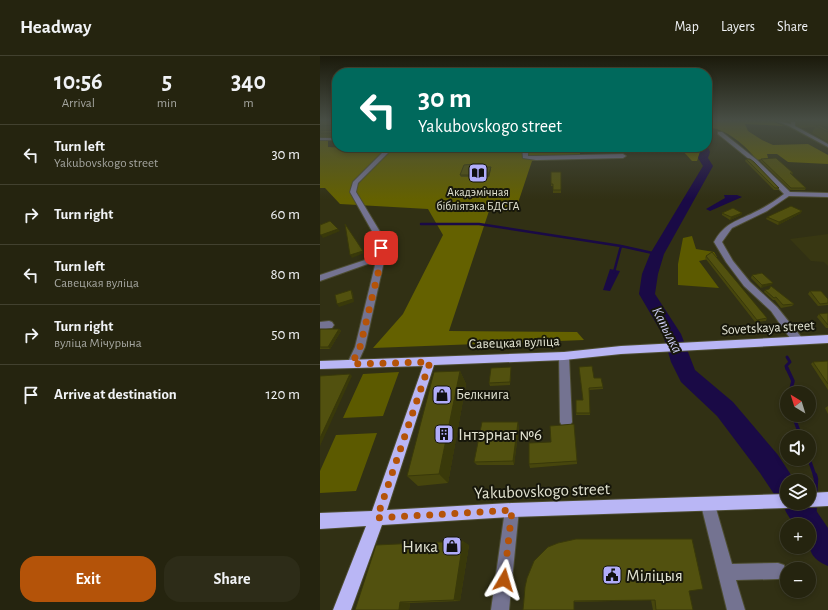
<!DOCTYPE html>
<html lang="en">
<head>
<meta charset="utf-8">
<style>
	:root { --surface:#25240f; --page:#2d2c18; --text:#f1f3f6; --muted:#a3a49e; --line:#42412f; --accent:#b45309 }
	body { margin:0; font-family:"Alegreya Sans",sans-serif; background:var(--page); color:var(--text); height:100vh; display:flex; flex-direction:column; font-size:15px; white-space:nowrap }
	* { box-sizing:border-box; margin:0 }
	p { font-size:13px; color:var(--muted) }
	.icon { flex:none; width:22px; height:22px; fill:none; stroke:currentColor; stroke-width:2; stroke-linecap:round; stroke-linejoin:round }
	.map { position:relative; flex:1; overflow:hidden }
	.sheet { display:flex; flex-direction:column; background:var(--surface); width:320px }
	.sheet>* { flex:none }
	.hud { position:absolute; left:12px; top:12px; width:380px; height:84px; border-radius:16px; box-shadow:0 2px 6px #0003,0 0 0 1px var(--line); background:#00695c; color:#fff; overflow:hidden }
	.needle { width:26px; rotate:322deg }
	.tools { position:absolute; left:460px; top:330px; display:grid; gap:8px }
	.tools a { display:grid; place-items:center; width:36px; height:36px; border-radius:50%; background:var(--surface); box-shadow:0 2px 6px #0003,0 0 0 1px var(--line); font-size:20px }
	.pin { position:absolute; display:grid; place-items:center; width:34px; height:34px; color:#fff; margin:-17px; border-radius:8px; box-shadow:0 2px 6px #0006 }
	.me { position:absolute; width:44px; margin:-22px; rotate:7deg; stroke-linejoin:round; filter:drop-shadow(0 0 3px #0008) }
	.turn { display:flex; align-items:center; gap:14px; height:84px; padding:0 20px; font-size:18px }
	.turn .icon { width:52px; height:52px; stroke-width:2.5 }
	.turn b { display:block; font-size:28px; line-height:34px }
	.eta { display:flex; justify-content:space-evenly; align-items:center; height:68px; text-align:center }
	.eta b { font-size:24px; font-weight:700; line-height:28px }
	.primary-button { display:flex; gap:8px; margin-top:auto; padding:8px 20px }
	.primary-button a { flex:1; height:46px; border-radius:16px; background:var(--accent); color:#fff; font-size:16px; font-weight:700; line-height:46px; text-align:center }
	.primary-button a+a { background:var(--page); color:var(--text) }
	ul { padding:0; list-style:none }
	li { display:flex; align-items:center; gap:12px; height:60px; padding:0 20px; border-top:1px solid var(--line) }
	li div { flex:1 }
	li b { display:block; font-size:15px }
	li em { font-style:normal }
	header { display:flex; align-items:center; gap:24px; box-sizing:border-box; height:56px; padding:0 20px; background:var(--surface); border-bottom:1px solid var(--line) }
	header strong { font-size:19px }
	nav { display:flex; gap:22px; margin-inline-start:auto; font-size:14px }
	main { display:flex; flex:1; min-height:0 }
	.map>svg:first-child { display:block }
	.built { fill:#383712 }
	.green { fill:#5c5a00 }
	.forest { fill:#646100 }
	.water { fill:#1a0a46 }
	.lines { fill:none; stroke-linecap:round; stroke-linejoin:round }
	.stream-far3 { stroke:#1a0a46; stroke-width:2.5 }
	.stream-far2 { stroke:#1a0a46; stroke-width:3 }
	.stream-far1 { stroke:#1a0a46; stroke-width:3.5 }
	.stream { stroke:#1a0a46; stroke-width:4.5 }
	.river { fill:#1a0a46; fill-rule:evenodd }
	.minor-casing { stroke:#4d4d32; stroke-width:2 }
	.major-casing { stroke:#4d4d32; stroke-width:2 }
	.minor { fill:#747391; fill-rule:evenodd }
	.major { fill:#b9b6f5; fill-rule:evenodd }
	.wall { fill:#47460d }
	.shaded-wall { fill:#39390a }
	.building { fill:#52510f; stroke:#39390a }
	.route { stroke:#b45309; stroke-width:7; stroke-dasharray:0 12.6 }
	.labels { text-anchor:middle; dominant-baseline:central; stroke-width:4; stroke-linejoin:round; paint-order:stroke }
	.far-poi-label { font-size:12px; fill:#e2e3d2; stroke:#17170b }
	.street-label { font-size:14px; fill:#e2e3d2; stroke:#17170b }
	.poi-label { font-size:14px; fill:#e2e3d2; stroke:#17170b; text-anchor:start }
	.water-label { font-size:15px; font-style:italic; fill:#cbcbf1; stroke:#17170b }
	.near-poi-label { font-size:17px; fill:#e2e3d2; stroke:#17170b; text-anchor:start }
	.near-street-label { font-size:17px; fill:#e2e3d2; stroke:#17170b }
</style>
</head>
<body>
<header>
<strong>Headway</strong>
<nav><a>Map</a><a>Layers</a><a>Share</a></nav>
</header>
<main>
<section class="sheet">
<div class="eta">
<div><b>10:56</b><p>Arrival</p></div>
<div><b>5</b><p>min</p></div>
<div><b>340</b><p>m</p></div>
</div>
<ul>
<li><svg class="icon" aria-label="left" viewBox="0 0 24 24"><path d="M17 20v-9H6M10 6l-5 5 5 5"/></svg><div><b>Turn left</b><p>Yakubovskogo street</p></div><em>30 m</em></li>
<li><svg class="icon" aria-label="right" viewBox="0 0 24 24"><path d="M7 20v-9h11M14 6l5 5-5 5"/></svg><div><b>Turn right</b></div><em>60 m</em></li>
<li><svg class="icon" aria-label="left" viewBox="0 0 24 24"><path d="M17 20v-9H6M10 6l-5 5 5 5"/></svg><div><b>Turn left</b><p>Савецкая вуліца</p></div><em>80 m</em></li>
<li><svg class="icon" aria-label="right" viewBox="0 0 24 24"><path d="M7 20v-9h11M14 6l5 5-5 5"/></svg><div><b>Turn right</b><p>вуліца Мічурына</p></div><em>50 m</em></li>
<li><svg class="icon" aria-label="arrive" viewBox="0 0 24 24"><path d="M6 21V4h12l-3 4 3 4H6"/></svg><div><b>Arrive at destination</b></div><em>120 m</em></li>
</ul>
<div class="primary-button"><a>Exit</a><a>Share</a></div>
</section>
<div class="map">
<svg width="508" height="554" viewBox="0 0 508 554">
	<rect width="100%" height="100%" fill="#313014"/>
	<!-- built -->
	<path class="built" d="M455,65H508V93L464,70Z
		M508,178V210L504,206L491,205L470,183Z"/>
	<!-- green -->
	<path class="green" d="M372,180L376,193L394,196L397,201L379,205L399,232L358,229V208L363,182Z
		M79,316L63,360L23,362L43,318Z
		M57,377L36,435L0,437V415L16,379Z"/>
	<!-- forest -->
	<path class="forest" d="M387,65H451L464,70L425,68L428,75L442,84L453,89L488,88L508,99V108L468,106L457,98H447L448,102L437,104C425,89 407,73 387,71Z
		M0,84L8,85V91L76,94L78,91H260V98L212,105L195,156L169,155L129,275L257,276L264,284L53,292L83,258L123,179L108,153L20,148L5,132H0Z
		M357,91H381L380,96L377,105H372L362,94Z"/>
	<!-- water -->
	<path class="water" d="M404,139H417L422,141L390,155L386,153L405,142Z
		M290,213L300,215L290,235L283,234Z"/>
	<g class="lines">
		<!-- stream-far3 -->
		<path class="stream-far3" d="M101,168H159L301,190L337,198
			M294,216L301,190"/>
		<!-- stream-far2 -->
		<path class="stream-far2" d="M467,301L470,306L466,310L467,313"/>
		<!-- stream-far1 -->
		<path class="stream-far1" d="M467,312L473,325L470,337
			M473,359L481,381
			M489,403L495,420"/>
		<!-- stream -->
		<path class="stream" d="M495,419L496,423L495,440
			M493,474L495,447"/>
		<!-- river -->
		<path class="river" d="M387,89L390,96L388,102L393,110L344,198L338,218L335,238L361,278L375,314L413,346L458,399L475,425H467V447H489V444L508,472V510C486,501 489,489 489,469H474L466,456L462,446L458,444L440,417L397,360L361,326L351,306L343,279L319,238L322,218L330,198L383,110L378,102L380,96L379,91H387Z"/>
		<!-- minor casing -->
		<g class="minor-casing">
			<path id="minor" d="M456,65L471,68V66H475V70L508,88V91L469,70Z
				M398,76H402L437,104L470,136L508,137V141L469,140L447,155L412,172L402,186L413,205L430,226L457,251L482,282L483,285L482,288H474L451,255L424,230L406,206L394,186C405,166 418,165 437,155C447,150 456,144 464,138L434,107L398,78Z
				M0,82H17V84H0Z
				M68,91H74L38,127L36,136L65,184V201L45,291L36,311L32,312L28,311L27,308L35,291L56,205L0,225V219L57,200V184L30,136L33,126Z
				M202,91H208V100H216L303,98L306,100L303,102L216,104L203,102Z
				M9,265L12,266L14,269L12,272L0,274V266Z
				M244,296L248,297L249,300L252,366L250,370L246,372L242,370L240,366L239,300L240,297Z
				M388,442L393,444L395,449L412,508L458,507L464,509L466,515L464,521L458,523L416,524L425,554H407L381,449L383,444Z
				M192,447L197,449L199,454L189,554H171L185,454L187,449Z"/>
		</g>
		<!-- major casing -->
		<g class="major-casing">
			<path id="major" d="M508,279V287L301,298L244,304L114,309L67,454L192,447L467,438V447H473L472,450L467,452L192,461L62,469L31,554H13L46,470L0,473V457L52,455L103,310L0,313V305L244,296L301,290Z
				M508,436V450L489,451L484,449L483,447H489V437Z"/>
		</g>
		<!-- minor -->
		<use href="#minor" class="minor"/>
		<!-- major -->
		<use href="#major" class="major"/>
	</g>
	<!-- wall -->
	<path class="wall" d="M0,65H17V82L0,81Z
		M476,65H508V70H501L508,74V86L492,77L495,71L481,72L476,69Z
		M426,103L459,132L458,134H454L425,105Z
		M441,103L473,117L472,119L486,132L485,134H470L440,105Z
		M155,111H171V113L169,121H141L140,119Z
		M231,116H241V137H233V130H231Z
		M402,157H422L421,159L410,164L402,159Z
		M481,157L458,169L446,163L447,161Z
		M386,200L447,262L446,265L435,266L385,202Z
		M432,219L453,227L441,232L431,222Z
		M445,234L474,248L472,250L461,252L455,244H453L444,236Z
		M490,235L508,243V249L498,250L488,238Z
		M508,257V272H506L497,261L499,258Z
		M0,273H19L21,275L10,293H0Z
		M508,305V334L491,308L493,306Z
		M259,311L274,322L283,331V333L269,334L270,359H256V344H263Z
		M191,313L190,329L170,330L169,327Z
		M140,315L146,328L128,427L98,430L87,420Z
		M508,350V358L505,352Z
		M199,370L194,409H157L154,406Z
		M257,405V408L210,412L209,408Z
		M149,489L140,545L90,547L89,554H35Z
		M205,531L369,535L373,554H333L331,544L254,546Z"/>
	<!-- shaded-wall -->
	<path class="shaded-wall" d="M171,111V113L169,121L168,119Z
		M482,155L481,157L458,169L459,166Z
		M422,157L421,159L410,164L411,161Z
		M18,173L20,175L3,182L1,179Z
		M43,195L44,197L32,202L30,199Z
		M453,227L451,229L441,232L442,229Z
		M31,234L33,237L34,246L19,251L17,248Z
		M19,273L21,275L10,293L8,291Z
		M140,315L146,328L128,427L119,418Z
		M30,318L32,320L0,390V382Z
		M198,366L199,370L194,409L193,405Z
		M143,485L149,489L140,545L134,544Z
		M80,546L90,547L89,554H79Z"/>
	<!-- building -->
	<path class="building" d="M0,65H17V77H0V75L15,74L16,69L0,70Z
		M499,69L508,74V76L496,70Z
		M456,102L473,117H470L486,132H471L441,103Z
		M426,103H430L434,106L459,132H455Z
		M154,108V111H171L168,119H140L144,109Z
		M231,116H241V134H233V128H231Z
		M471,150L482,155L459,166L447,161Z
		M413,152L422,157L411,161L402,157Z
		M10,165L18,173L1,179L0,178V169Z
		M25,168L43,195L30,199Z
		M392,196L447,262L437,264L386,200Z
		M442,217L453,227L442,229L432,219Z
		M451,230L474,248L463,249L456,241L454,242L445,234L449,233Z
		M31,234L33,243L17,248L15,239Z
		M490,235H501L508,243V247L500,248Z
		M508,257V269L499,258Z
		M0,273H19L8,291H0Z
		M508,305V328L493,306Z
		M272,310L274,322H281L283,331L269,332L270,357H256V344H263L259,311Z
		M191,311L190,326L169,327L171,312Z
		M140,315L119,418L87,420L114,316Z
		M30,318L0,382V320Z
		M162,366H198L193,405L154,406Z
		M254,368L257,405L209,408V387L231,386L230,370Z
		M256,483H372L383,533L369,535L373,554H336L335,544L254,545V554H203L205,531L207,522L214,505L228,491L238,487Z
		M143,485L134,544L80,546L79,554H35L56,489Z"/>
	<!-- sky -->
	<linearGradient id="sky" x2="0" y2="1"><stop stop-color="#1b1a0b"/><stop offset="0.45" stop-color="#484e45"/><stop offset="1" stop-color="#484e45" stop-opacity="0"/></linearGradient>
	<rect width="508" height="143" fill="url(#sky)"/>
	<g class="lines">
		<!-- route -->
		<path class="route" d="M61,192L60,209L40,291L32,308L110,306L57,462L192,454L184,524"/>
	</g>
	<!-- icons -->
	<defs>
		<g id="library-square" transform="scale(1)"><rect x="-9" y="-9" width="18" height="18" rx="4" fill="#b1adfa" stroke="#17170b"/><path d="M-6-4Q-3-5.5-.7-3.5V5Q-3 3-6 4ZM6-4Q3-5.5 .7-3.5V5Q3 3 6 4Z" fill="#111"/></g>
		<g id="shop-square" transform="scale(1)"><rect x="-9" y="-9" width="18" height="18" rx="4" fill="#b1adfa" stroke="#17170b"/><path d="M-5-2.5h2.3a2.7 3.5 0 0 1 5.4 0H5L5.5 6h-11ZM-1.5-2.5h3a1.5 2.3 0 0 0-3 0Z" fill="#111"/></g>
		<g id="building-square" transform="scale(1)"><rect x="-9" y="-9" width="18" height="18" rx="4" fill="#b1adfa" stroke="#17170b"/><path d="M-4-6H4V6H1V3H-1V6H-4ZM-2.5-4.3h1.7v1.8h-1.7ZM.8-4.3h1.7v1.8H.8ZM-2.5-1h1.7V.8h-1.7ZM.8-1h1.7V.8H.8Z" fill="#111"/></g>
		<g id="civic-square" transform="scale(1)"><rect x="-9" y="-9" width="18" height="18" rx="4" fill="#b1adfa" stroke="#17170b"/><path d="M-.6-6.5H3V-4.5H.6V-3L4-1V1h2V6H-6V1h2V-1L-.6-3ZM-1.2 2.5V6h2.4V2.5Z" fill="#111"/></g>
	</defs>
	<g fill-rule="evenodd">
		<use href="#library-square" x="158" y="117"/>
		<use href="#shop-square" x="122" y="339"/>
		<use href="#building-square" x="124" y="378"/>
		<use href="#shop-square" x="132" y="490"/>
		<use href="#civic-square" x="292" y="519"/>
	</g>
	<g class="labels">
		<!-- far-poi labels -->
		<g class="far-poi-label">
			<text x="158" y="136">Акадэмічная<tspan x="158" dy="14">бібліятэка БДСГА</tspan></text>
		</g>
		<!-- street labels -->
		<g class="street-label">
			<text transform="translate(448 272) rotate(-3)">Sovetskaya street</text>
			<text transform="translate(194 287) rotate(-2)">Савецкая вуліца</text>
		</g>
		<!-- poi labels -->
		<g class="poi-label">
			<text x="136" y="339">Белкнига</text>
		</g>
		<!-- water labels -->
		<g class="water-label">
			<text transform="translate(347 274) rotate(63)">Капылка</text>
		</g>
		<!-- near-poi labels -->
		<g class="near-poi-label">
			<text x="138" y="378">Інтэрнат №6</text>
			<text x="118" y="490" text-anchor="end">Ника</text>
			<text x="306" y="519">Міліцыя</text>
		</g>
		<!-- near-street labels -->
		<g class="near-street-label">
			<text transform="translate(222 435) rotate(-2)">Yakubovskogo street</text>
		</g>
	</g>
</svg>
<div class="tools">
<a><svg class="needle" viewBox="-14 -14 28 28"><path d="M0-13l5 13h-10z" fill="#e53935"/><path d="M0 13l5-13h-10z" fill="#a3a49e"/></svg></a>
<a><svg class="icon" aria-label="sound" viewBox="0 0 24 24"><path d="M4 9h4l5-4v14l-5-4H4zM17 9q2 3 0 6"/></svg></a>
<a><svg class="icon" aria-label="layers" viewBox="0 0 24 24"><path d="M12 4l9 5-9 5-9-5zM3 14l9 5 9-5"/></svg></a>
<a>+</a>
<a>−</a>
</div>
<div class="pin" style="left:61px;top:192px;background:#d93025"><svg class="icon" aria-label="arrive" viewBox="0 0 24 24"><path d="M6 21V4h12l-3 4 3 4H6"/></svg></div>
<svg class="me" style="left:184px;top:524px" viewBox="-20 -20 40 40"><path d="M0-17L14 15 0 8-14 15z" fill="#b45309" stroke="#fff" stroke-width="4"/></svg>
<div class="hud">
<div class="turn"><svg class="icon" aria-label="left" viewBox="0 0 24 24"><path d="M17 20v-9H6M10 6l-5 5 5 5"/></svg><div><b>30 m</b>Yakubovskogo street</div></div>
</div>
</div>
</main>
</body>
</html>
